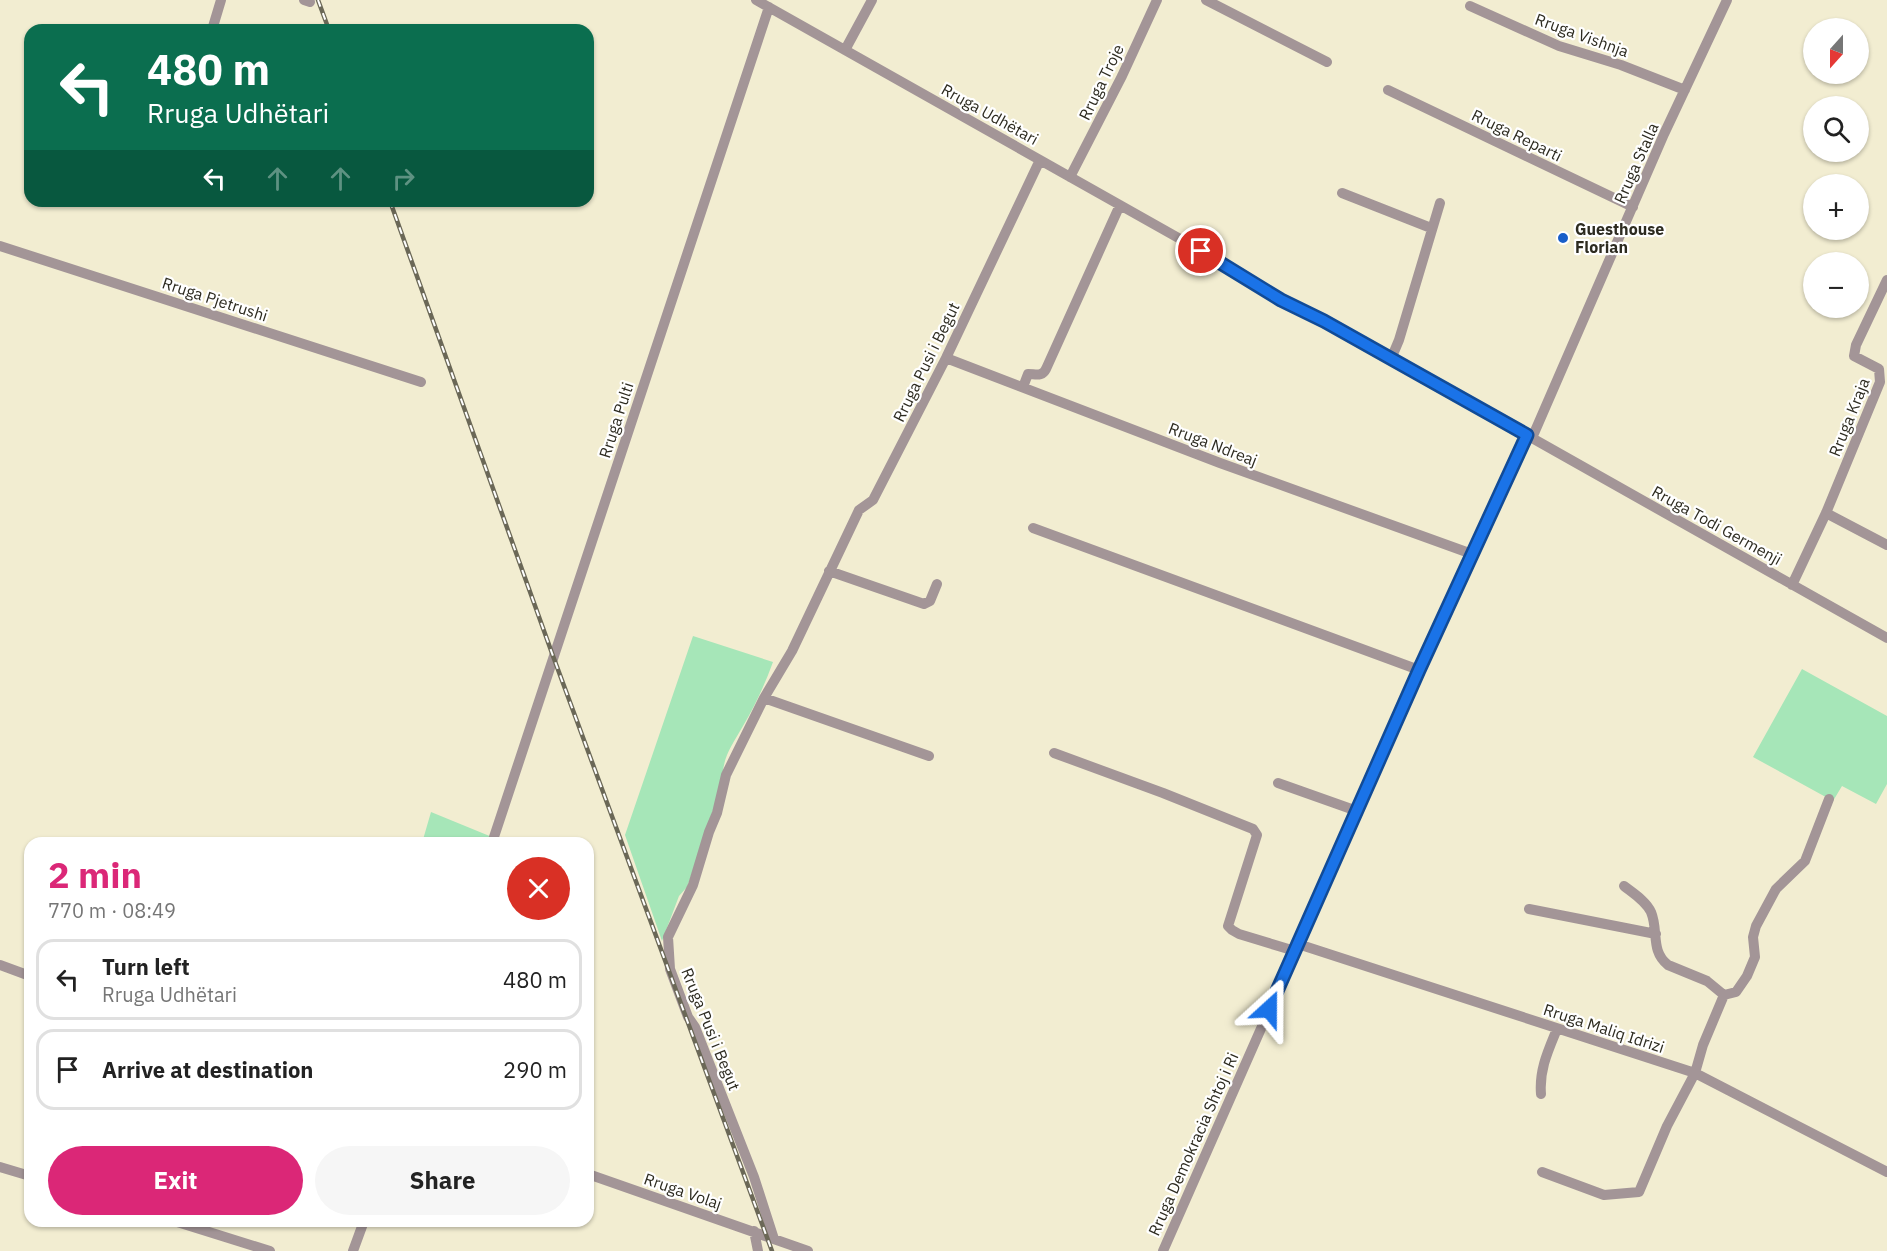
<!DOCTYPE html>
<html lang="en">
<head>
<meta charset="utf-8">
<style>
	:root { --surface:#fff; --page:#f6f6f6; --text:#222; --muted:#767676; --line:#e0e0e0; --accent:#db2777 }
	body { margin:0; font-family:"IBM Plex Sans",sans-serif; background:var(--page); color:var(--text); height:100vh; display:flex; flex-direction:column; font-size:22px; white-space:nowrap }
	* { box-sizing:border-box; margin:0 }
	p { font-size:20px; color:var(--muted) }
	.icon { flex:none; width:33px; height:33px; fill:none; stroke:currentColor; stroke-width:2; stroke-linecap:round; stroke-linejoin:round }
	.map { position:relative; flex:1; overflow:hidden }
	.sheet { position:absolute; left:24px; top:837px; width:570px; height:390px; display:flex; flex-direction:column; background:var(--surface); border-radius:18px; box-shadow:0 2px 4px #0004 }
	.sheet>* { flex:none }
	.banner { position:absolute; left:24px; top:24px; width:570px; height:183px; border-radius:18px; box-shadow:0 2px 4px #0004; background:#0b6e4f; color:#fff; overflow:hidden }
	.needle { width:39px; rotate:201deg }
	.fabs { position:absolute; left:1803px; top:18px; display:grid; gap:12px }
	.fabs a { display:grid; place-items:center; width:66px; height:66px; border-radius:50%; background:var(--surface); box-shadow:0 2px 4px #0004; font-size:30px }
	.pin { position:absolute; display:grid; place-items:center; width:51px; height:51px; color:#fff; margin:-26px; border:3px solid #fff; border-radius:50%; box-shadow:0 2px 6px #0007 }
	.me { position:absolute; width:66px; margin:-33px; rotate:24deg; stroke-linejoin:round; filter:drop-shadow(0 0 4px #0008) }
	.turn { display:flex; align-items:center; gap:21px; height:126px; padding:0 24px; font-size:27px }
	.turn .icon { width:78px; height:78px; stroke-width:2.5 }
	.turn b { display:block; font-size:42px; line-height:51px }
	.lanes { display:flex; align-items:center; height:57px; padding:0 24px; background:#0003; justify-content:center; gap:30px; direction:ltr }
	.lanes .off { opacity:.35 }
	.round { display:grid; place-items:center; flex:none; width:63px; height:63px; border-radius:32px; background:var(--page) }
	.headline { display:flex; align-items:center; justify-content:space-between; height:102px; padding:0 24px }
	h1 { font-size:36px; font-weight:700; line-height:45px; color:var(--accent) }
	.button { display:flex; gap:12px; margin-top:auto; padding:12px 24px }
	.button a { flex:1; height:69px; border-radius:36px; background:var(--accent); color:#fff; font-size:24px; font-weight:700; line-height:69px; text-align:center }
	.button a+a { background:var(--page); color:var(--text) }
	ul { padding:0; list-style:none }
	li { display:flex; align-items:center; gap:18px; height:81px; margin:0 12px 9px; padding:0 12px; border:3px solid var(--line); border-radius:18px }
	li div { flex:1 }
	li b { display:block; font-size:22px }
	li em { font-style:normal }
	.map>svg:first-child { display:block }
	.green { fill:#a6e6b8 }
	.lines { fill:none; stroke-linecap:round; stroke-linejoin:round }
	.minor { stroke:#a39597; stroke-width:10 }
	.rail-casing { stroke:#6b6857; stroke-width:4.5 }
	.rail { stroke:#fff; stroke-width:2; stroke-dasharray:7; stroke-linecap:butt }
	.route-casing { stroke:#114b97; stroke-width:15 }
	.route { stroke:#1a73e8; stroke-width:10 }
	.poi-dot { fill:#185ec9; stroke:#fff; stroke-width:2 }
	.labels { text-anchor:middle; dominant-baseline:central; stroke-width:4.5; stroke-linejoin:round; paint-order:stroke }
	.street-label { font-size:16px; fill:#2d2b20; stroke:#fff }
	.poi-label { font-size:16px; font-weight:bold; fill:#2d2b20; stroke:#fff; text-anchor:start }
</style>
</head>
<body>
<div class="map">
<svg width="1887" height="1251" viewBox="0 0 1887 1251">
	<rect width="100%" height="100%" fill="#f2edd1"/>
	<!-- green -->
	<path class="green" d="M693,636L773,662C765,684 755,706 743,726C730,749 723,755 722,783L690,879L687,887L679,896L662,941L625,835Z
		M1802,669L1887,716V784L1876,804L1842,786L1833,801L1753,757Z
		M431,812L492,837L490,843H422Z"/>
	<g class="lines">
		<!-- minor -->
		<path class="minor" d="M304,0L310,2
			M756,0L1198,249L1281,300L1324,321L1887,638
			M1206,0L1327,62
			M1470,6L1559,46L1621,65L1685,90
			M212,30L221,0
			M845,50L872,0
			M1388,90L1633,207
			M1070,177L1122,76L1157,0
			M1342,193L1431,228
			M0,246L421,382
			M946,358L1220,463L1472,554
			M1391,359L1399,340L1440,203
			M1023,387L1028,374C1036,374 1042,377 1046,369L1120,205
			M1532,438L1664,134L1727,0
			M1826,513L1887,545
			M1033,528L1419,670
			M829,571L924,604L930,601L937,584
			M1792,585L1826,513L1880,382L1879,369L1854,356L1856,345L1887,280
			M764,698L929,756
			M1054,753L1163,793L1253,829L1257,835L1228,926L1232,930L1239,934L1295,951
			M1278,783L1357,811
			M492,843L769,7
			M1624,886C1633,893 1646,901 1651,912C1659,931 1650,951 1668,965L1707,981L1724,995
			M1529,909L1656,934
			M1298,944L1695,1073L1887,1172
			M0,965L30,976
			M1541,1094C1539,1070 1548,1051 1557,1029
			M0,1167L30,1176
			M1542,1172L1604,1195L1639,1192L1667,1126L1695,1073L1703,1045L1724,995L1736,992L1747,976L1755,957L1753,937L1756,926L1776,889L1805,861L1829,799
			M588,1174L808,1251
			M174,1221L270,1251
			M754,1231L758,1251
			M774,1239L754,1177L695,1027L688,1017L670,969L668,937L693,885L709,832L717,813L726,775L764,698L792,651L859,510L873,500L946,358L1040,160
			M353,1251L364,1221
			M1163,1251L1419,670L1527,435"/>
		<!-- rail casing -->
		<g class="rail-casing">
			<path id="rail" d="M318,0L329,30
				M390,201L553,656L772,1251"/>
		</g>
		<!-- rail -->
		<use href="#rail" class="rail"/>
	</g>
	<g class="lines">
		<!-- route casing -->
		<g class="route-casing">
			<path id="route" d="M1201,251L1281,300L1324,321L1527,435L1419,670L1269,1009"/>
		</g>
		<!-- route -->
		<use href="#route" class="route"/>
	</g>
	<!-- markers -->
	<circle class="poi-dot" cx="1563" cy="238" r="6"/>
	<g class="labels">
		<!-- street labels -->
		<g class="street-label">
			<text transform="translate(1582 35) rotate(20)">Rruga Vishnja</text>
			<text transform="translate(1101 82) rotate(-64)">Rruga Troje</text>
			<text transform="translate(990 114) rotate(29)">Rruga Udhëtari</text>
			<text transform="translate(1517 135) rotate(26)">Rruga Reparti</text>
			<text transform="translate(1636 163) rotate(-66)">Rruga Stalla</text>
			<text transform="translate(215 299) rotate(18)">Rruga Pjetrushi</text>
			<text transform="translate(926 362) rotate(-64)">Rruga Pusi i Begut</text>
			<text transform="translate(1849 417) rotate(-68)">Rruga Kraja</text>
			<text transform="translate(616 420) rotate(-72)">Rruga Pulti</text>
			<text transform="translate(1213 444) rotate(21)">Rruga Ndreaj</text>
			<text transform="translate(1717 525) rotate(29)">Rruga Todi Germenji</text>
			<text transform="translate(1604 1028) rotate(18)">Rruga Maliq Idrizi</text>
			<text transform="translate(711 1029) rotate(68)">Rruga Pusi i Begut</text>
			<text transform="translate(1193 1144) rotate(-66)">Rruga Demokracia Shtoj i Ri</text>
			<text transform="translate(683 1191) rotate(19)">Rruga Volaj</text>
		</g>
		<!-- poi labels -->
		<g class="poi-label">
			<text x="1575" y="229">Guesthouse<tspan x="1575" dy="18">Florian</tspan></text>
		</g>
	</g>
</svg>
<div class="fabs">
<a><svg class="needle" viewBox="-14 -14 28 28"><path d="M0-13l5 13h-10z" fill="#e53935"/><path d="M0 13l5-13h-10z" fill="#767676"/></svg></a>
<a><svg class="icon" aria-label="search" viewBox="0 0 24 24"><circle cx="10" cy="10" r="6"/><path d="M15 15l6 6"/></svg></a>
<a>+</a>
<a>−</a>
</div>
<div class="pin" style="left:1201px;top:251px;background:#d93025"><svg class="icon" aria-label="arrive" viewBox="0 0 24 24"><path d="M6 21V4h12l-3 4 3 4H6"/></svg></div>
<svg class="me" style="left:1269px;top:1009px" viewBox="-20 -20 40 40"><path d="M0-17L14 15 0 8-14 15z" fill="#1a73e8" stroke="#fff" stroke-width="4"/></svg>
<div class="banner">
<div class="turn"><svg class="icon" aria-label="left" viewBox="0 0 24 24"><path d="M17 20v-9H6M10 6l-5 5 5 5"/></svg><div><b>480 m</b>Rruga Udhëtari</div></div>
<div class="lanes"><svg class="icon" aria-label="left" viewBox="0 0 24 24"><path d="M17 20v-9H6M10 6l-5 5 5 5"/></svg><svg class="icon off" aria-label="ahead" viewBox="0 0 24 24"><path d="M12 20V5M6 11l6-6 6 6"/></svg><svg class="icon off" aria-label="ahead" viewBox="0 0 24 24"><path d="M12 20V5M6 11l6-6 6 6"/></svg><svg class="icon off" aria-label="right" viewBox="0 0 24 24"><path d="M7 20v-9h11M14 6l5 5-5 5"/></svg></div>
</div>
<section class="sheet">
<div class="headline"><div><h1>2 min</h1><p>770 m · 08:49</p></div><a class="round" style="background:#d93025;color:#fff"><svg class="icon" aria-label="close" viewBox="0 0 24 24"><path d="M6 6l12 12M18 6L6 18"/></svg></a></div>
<ul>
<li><svg class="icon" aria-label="left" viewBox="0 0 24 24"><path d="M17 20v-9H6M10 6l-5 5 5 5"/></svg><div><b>Turn left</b><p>Rruga Udhëtari</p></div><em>480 m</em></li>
<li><svg class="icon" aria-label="arrive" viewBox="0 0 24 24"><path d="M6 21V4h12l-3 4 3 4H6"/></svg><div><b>Arrive at destination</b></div><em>290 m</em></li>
</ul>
<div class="button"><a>Exit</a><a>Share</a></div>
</section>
</div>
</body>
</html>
